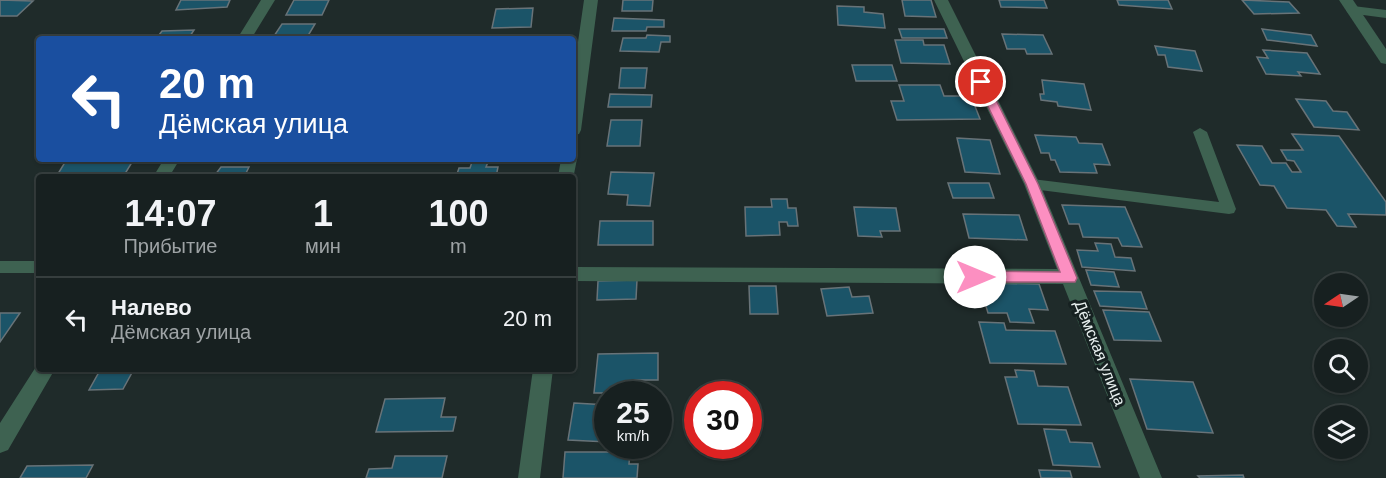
<!DOCTYPE html>
<html lang="ru">
<head>
<meta charset="utf-8">
<style>
	:root { --surface:#172020; --page:#242d2d; --text:#f1f3f6; --muted:#9ea3a5; --line:#363e3e }
	body { margin:0; font-family:Helvetica,sans-serif; background:var(--page); color:var(--text); height:100vh; display:flex; flex-direction:column; font-size:22px; white-space:nowrap }
	* { box-sizing:border-box; margin:0 }
	p { font-size:20px; color:var(--muted) }
	.icon { flex:none; width:33px; height:33px; fill:none; stroke:currentColor; stroke-width:2; stroke-linecap:round; stroke-linejoin:round }
	.map { position:relative; flex:1; overflow:hidden }
	.drawer { position:absolute; left:36px; top:174px; width:540px; height:198px; display:flex; flex-direction:column; background:var(--surface); border-radius:6px; box-shadow:0 2px 4px #0004,0 0 0 2px var(--line) }
	.drawer>* { flex:none }
	.banner { position:absolute; left:36px; top:36px; width:540px; height:126px; border-radius:6px; box-shadow:0 2px 4px #0004,0 0 0 2px var(--line); background:#1a4fa0; color:#fff; overflow:hidden }
	.needle { width:39px; rotate:257deg }
	.controls { position:absolute; left:1314px; top:273px; display:grid; gap:12px }
	.controls a { display:grid; place-items:center; width:54px; height:54px; border-radius:50%; background:var(--surface); box-shadow:0 2px 4px #0004,0 0 0 2px var(--line); font-size:30px }
	.speed { position:absolute; left:594px; top:381px; display:flex; gap:12px; font-size:30px; font-weight:700; text-align:center }
	.speed>* { display:grid; place-content:center; width:78px; height:78px; border-radius:50%; background:var(--surface); box-shadow:0 2px 4px #0004,0 0 0 2px var(--line); line-height:1 }
	.speed small { font-size:15px; font-weight:400 }
	.speed .limit { border:9px solid #d22; background:#fff; color:#111 }
	.pin { position:absolute; display:grid; place-items:center; width:51px; height:51px; color:#fff; margin:-26px; border:3px solid #fff; border-radius:50%; box-shadow:0 2px 6px #0007 }
	.me { position:absolute; width:66px; margin:-33px; rotate:90deg; stroke-linejoin:round; filter:drop-shadow(0 0 4px #0008) }
	.turn { display:flex; align-items:center; gap:21px; height:126px; padding:0 24px; font-size:27px }
	.turn .icon { width:78px; height:78px; stroke-width:2.5 }
	.turn b { display:block; font-size:42px; line-height:51px }
	.eta { display:flex; justify-content:space-evenly; align-items:center; height:102px; text-align:center }
	.eta b { font-size:36px; font-weight:800; line-height:42px }
	ul { padding:0; list-style:none }
	li { display:flex; align-items:center; gap:18px; height:84px; padding:0 24px; border-top:2px solid var(--line) }
	li div { flex:1 }
	li b { display:block; font-size:22px }
	li em { font-style:normal }
	.map>svg:first-child { display:block }
	.building { fill:#1b5468; stroke:#687378; stroke-width:1.5 }
	.lines { fill:none; stroke-linecap:round; stroke-linejoin:round }
	.service { fill:#3e6251; fill-rule:evenodd }
	.minor { fill:#3e6251; fill-rule:evenodd }
	.tertiary { fill:#3e6251; fill-rule:evenodd }
	.route { fill:#fc8fc1; stroke:#a45d7d; stroke-width:1.5 }
	.labels { text-anchor:middle; dominant-baseline:central; stroke-width:6; stroke-linejoin:round; paint-order:stroke }
	.street-label { font-size:16px; fill:#e9f1f0; stroke:#162121 }
</style>
</head>
<body>
<div class="map">
<svg width="1386" height="478" viewBox="0 0 1386 478">
	<rect width="100%" height="100%" fill="#1f2b2a"/>
	<!-- building -->
	<path class="building" d="M0,0L33,1L17,16H0Z
		M181,0H230L227,7L176,10Z
		M294,0H329L322,15H286Z
		M623,0H653L652,11H622Z
		M902,0H931L936,17L905,16Z
		M999,0H1044L1047,8L1001,7Z
		M1117,0H1168L1172,9L1119,5Z
		M1242,0L1289,2L1299,13L1254,14Z
		M837,6L864,7V12L883,14L885,28L838,25Z
		M533,8L531,27L492,28L496,9Z
		M614,18L664,20V27H647L646,31H612Z
		M282,24H315L306,39H272Z
		M899,29H944L947,38H902Z
		M1262,29L1311,35L1317,46L1267,40Z
		M194,30L190,36H213L211,39H156L162,31Z
		M1002,34L1043,35L1052,54H1027L1025,49H1007Z
		M647,35L670,36V42H661L659,52L620,51L623,38H646Z
		M895,40H923L924,45H944L950,64L901,63Z
		M1155,46L1195,51L1202,71L1168,67L1165,55H1158Z
		M1263,50L1307,53L1320,74L1298,72L1301,76L1266,74L1257,57L1268,58Z
		M852,65H892L897,81H856Z
		M621,68H647L645,88H619Z
		M1042,80L1084,84L1091,110L1058,106L1057,102L1041,100L1040,94H1044Z
		M899,85H940L944,96H971L980,119L897,120L891,101H904Z
		M610,94L652,95L651,107H608Z
		M1296,99L1326,101L1333,111L1347,112L1359,130L1314,127Z
		M611,120H642L640,146H607Z
		M1292,134L1339,136L1386,202V215L1348,214L1356,227L1337,226L1326,210L1287,208L1274,186L1260,185L1237,145L1262,146L1272,163H1286L1292,172H1301L1294,161L1287,160L1281,150H1303Z
		M1035,135L1076,137L1079,143L1102,144L1110,165L1094,164L1097,173L1060,172L1055,160H1051L1049,153H1041Z
		M957,138L990,140L1000,174L965,172Z
		M67,159H134L123,177H56Z
		M472,162H488L486,167H498L496,177H456L459,168H470Z
		M221,167H249L244,177H193L194,175H215Z
		M611,172L654,173L650,206L627,205L628,195L608,194Z
		M948,183H989L994,198H953Z
		M771,199H787L788,208H796L798,226H788L787,222H779L780,235L746,236L745,207H772Z
		M1062,205L1125,207L1142,247L1122,246L1118,238L1083,237L1079,224H1069Z
		M854,207L896,208L900,231H880L882,237L858,236Z
		M963,214L1019,215L1027,240L969,238Z
		M600,221H653V245H598Z
		M1095,243L1111,244L1115,257L1131,258L1135,271L1082,267L1077,250L1098,251Z
		M1086,270L1114,272L1119,287L1091,285Z
		M637,280L636,299L597,300L598,281Z
		M979,283L1039,284L1048,310L1029,309L1034,323L1010,322L1007,313H988Z
		M749,286H776L778,314H750Z
		M849,287L852,297L869,296L873,313L827,316L821,289Z
		M1094,291L1141,292L1147,309L1100,306Z
		M1103,310L1149,312L1161,341L1114,340Z
		M0,313H20L0,342Z
		M979,322L1004,323L1006,330L1055,331L1066,364L990,363Z
		M658,353V380H634L633,393H594L598,354Z
		M79,369H134L123,389L89,390L99,372L77,373Z
		M1015,370L1034,371L1038,386L1068,387L1081,425L1018,424L1005,377H1017Z
		M1130,379L1193,382L1213,433L1147,429Z
		M445,398L441,417H456L453,431L376,432L385,399Z
		M574,403L608,405V442L568,440Z
		M1044,429L1066,430L1070,442L1092,443L1100,467L1053,465Z
		M565,452H630L629,464H638L637,478H563Z
		M395,456H447L442,478H366L369,469L392,468Z
		M93,465L86,478H20L27,466Z
		M1039,470L1070,471L1072,478H1041Z
		M1243,475L1244,478H1200L1198,476Z"/>
	<g class="lines">
		<!-- service -->
		<path class="service" d="M1200,128L1207,132L1236,209L1234,213L1229,214L1032,189L1025,184L1032,179L1219,202L1193,132Z
			M0,261H39V273H0Z"/>
		<!-- minor -->
		<path class="minor" d="M261,0H275L251,39H237Z
			M584,0H598L581,130L579,134L573,135V77Z
			M934,0H948L1040,184L1162,478H1140L1063,284L573,281V267L1057,269L1024,184Z
			M1353,6L1386,10V18L1348,13L1346,10Z
			M573,154L577,159L573,179V177H558L561,159H573Z
			M164,159H180L169,177H153Z
			M39,362V369H55L8,450L0,453V423Z
			M533,369H553L540,478H518Z"/>
		<!-- tertiary -->
		<path class="tertiary" d="M1339,0H1353L1386,49V64L1381,63Z"/>
	</g>
	<!-- route -->
	<path class="route" d="M981,78L987,82L1038,184L1077,278L1075,282H975L970,281L968,277L970,273L975,271L1060,272L1026,184L976,82Z"/>
	<g class="labels">
		<!-- street labels -->
		<g class="street-label">
			<text transform="translate(1100 353) rotate(68)">Дёмская улица</text>
		</g>
	</g>
</svg>
<div class="controls">
<a><svg class="needle" viewBox="-14 -14 28 28"><path d="M0-13l5 13h-10z" fill="#e53935"/><path d="M0 13l5-13h-10z" fill="#9ea3a5"/></svg></a>
<a><svg class="icon" aria-label="search" viewBox="0 0 24 24"><circle cx="10" cy="10" r="6"/><path d="M15 15l6 6"/></svg></a>
<a><svg class="icon" aria-label="layers" viewBox="0 0 24 24"><path d="M12 4l9 5-9 5-9-5zM3 14l9 5 9-5"/></svg></a>
</div>
<div class="speed"><div>25<small>km/h</small></div><div class="limit">30</div></div>
<div class="pin" style="left:981px;top:82px;background:#d93025"><svg class="icon" aria-label="arrive" viewBox="0 0 24 24"><path d="M6 21V4h12l-3 4 3 4H6"/></svg></div>
<svg class="me" style="left:975px;top:277px" viewBox="-20 -20 40 40"><circle r="19" fill="#fff"/><path d="M0-13L10 11 0 6-10 11z" fill="#fc8fc1"/></svg>
<div class="banner">
<div class="turn"><svg class="icon" aria-label="left" viewBox="0 0 24 24"><path d="M17 20v-9H6M10 6l-5 5 5 5"/></svg><div><b>20 m</b>Дёмская улица</div></div>
</div>
<section class="drawer">
<div class="eta">
<div><b>14:07</b><p>Прибытие</p></div>
<div><b>1</b><p>мин</p></div>
<div><b>100</b><p>m</p></div>
</div>
<ul>
<li><svg class="icon" aria-label="left" viewBox="0 0 24 24"><path d="M17 20v-9H6M10 6l-5 5 5 5"/></svg><div><b>Налево</b><p>Дёмская улица</p></div><em>20 m</em></li>
</ul>
</section>
</div>
</body>
</html>
